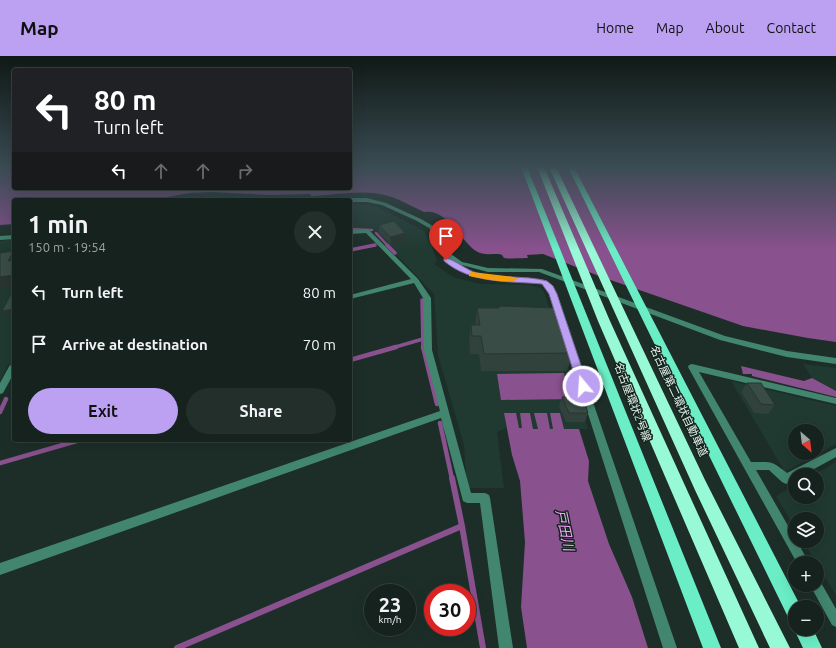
<!DOCTYPE html>
<html lang="en">
<head>
<meta charset="utf-8">
<style>
	:root { --surface:#16221e; --page:#232f2b; --text:#f1f3f6; --muted:#9ea4a4; --line:#353f3c; --accent:#bca0f2 }
	body { margin:0; font-family:Ubuntu,"Noto Sans JP",sans-serif; background:var(--page); color:var(--text); height:100vh; display:flex; flex-direction:column; font-size:15px; white-space:nowrap }
	* { box-sizing:border-box; margin:0 }
	p { font-size:13px; color:var(--muted) }
	.icon { flex:none; width:22px; height:22px; fill:none; stroke:currentColor; stroke-width:2; stroke-linecap:round; stroke-linejoin:round }
	.map { position:relative; flex:1; overflow:hidden }
	.drawer { position:absolute; left:12px; top:142px; width:340px; height:244px; display:flex; flex-direction:column; background:var(--surface); border-radius:4px; box-shadow:0 4px 16px #0002,0 0 0 1px var(--line) }
	.drawer>* { flex:none }
	.hud { position:absolute; left:12px; top:12px; width:340px; height:122px; border-radius:4px; box-shadow:0 4px 16px #0002,0 0 0 1px var(--line); background:#202124; color:#fff; overflow:hidden }
	.needle { width:26px; rotate:152deg }
	.buttons { position:absolute; left:788px; top:368px; display:grid; gap:8px }
	.buttons a { display:grid; place-items:center; width:36px; height:36px; border-radius:50%; background:var(--surface); box-shadow:0 4px 16px #0002,0 0 0 1px var(--line); font-size:20px }
	.speed { position:absolute; left:364px; top:528px; display:flex; gap:8px; font-size:20px; font-weight:700; text-align:center }
	.speed>* { display:grid; place-content:center; width:52px; height:52px; border-radius:50%; background:var(--surface); box-shadow:0 4px 16px #0002,0 0 0 1px var(--line); line-height:1 }
	.speed small { font-size:10px; font-weight:400 }
	.speed .limit { border:6px solid #d22; background:#fff; color:#111 }
	.pin { position:absolute; display:grid; place-items:center; width:34px; height:34px; color:#fff; margin:-41px -17px; border-radius:50% 50% 50% 0; rotate:-45deg; box-shadow:0 0 4px #0007 }
	.pin .icon { rotate:45deg }
	.me { position:absolute; width:44px; margin:-22px; rotate:342deg; stroke-linejoin:round; filter:drop-shadow(0 0 3px #0008) }
	.turn { display:flex; align-items:center; gap:14px; height:84px; padding:0 16px; font-size:18px }
	.turn .icon { width:52px; height:52px; stroke-width:2.5 }
	.turn b { display:block; font-size:28px; line-height:34px }
	.lanes { display:flex; align-items:center; height:38px; padding:0 16px; background:#0003; justify-content:center; gap:20px; direction:ltr }
	.lanes .off { opacity:.35 }
	.round { display:grid; place-items:center; flex:none; width:42px; height:42px; border-radius:21px; background:var(--page) }
	.headline { display:flex; align-items:center; justify-content:space-between; height:68px; padding:0 16px }
	h1 { font-size:24px; font-weight:700; line-height:30px }
	.primary-button { display:flex; gap:8px; margin-top:auto; padding:8px 16px }
	.primary-button a { flex:1; height:46px; border-radius:24px; background:var(--accent); color:#111; font-size:16px; font-weight:700; line-height:46px; text-align:center }
	.primary-button a+a { background:var(--page); color:var(--text) }
	ul { padding:0; list-style:none }
	li { display:flex; align-items:center; gap:12px; height:52px; padding:0 16px }
	li div { flex:1 }
	li b { display:block; font-size:15px }
	li em { font-style:normal }
	header { display:flex; align-items:center; gap:24px; box-sizing:border-box; height:56px; padding:0 20px; background:var(--accent); color:#111 }
	header strong { font-size:19px }
	nav { display:flex; gap:22px; margin-inline-start:auto; font-size:14px }
	.map>svg:first-child { display:block }
	.built { fill:#203a31; fill-rule:evenodd }
	.water { fill:#89518e }
	.lines { fill:none; stroke-linecap:round; stroke-linejoin:round }
	.stream-far3 { stroke:#89518e; stroke-width:2.5 }
	.stream-far2 { stroke:#89518e; stroke-width:3.5 }
	.stream-far1 { stroke:#89518e; stroke-width:4.5 }
	.stream { stroke:#89518e; stroke-width:6 }
	.minor { fill:#42866f; fill-rule:evenodd }
	.trunk { fill:#6beec6; fill-rule:evenodd }
	.motorway { fill:#98f9d7; fill-rule:evenodd }
	.wall { fill:#31413b }
	.shaded-wall { fill:#283530 }
	.building { fill:#394c45; stroke:#283530 }
	.route { fill:#bca0f2; stroke:#7a689d }
	.slow { fill:#f59e0b }
	.labels { text-anchor:middle; dominant-baseline:central; stroke-width:3; stroke-linejoin:round; paint-order:stroke }
	.street-label { font-size:11px; fill:#e6f1ec; stroke:#13251e }
	.near-water-label { font-size:14px; font-style:italic; fill:#f4a5fb; stroke:#13251e }
</style>
</head>
<body>
<header>
<strong>Map</strong>
<nav><a>Home</a><a>Map</a><a>About</a><a>Contact</a></nav>
</header>
<div class="map">
<svg width="836" height="592" viewBox="0 0 836 592">
	<rect width="100%" height="100%" fill="#1d2e28"/>
	<!-- built -->
	<path class="built" d="M350,148L369,149L379,152L423,174L431,187L437,206L434,208L453,221L480,228L529,229L541,232L544,236L588,373H564L560,357L553,373H550L535,357L538,373H533L530,357L522,373L519,372L504,357L506,372L497,376L504,432H467L464,389L438,299L434,238L371,172H350Z
		M14,183V200L0,202V185Z
		M14,206V298L0,325V208Z
		M803,308L836,312V335L812,322Z
		M731,325L836,350V388L785,416ZM795,375H817V397H795Z
		M836,406V539L803,485H817V463H795V472L776,440L795,429V441H817V419H814Z"/>
	<!-- water -->
	<path class="water" d="M0,111H14V132H350V111H836V286L808,282L743,270L599,220L543,198L527,199L528,202C524,202 506,203 504,202C503,201 503,200 502,199C498,196 484,201 476,195C460,184 447,152 424,156C413,151 403,145 392,141C367,132 337,139 311,140L310,138L269,139L211,136L189,137L152,144H14V168L0,169Z
		M741,310L804,325L812,322L836,335V341L752,320V318H743Z
		M564,317L572,343L501,344L497,318Z
		M504,357H516L519,372H522L520,357H530L533,373H538L534,357H547L550,373H553L550,357H560L564,373H579L589,405L588,425L609,488L632,541L648,592H527L521,551L525,486L520,425L512,399Z"/>
	<g class="lines">
		<!-- stream-far3 -->
		<path class="stream-far3" d="M350,173L372,174
			M376,177L388,190
			M370,190L375,189"/>
		<!-- stream-far2 -->
		<path class="stream-far2" d="M387,189L395,197
			M350,194L375,189
			M422,244L423,292
			M392,292L423,283"/>
		<!-- stream-far1 -->
		<path class="stream-far1" d="M423,291L437,348
			M350,304L396,291
			M0,356L6,343
			M440,367L452,423
			M0,407L80,384"/>
		<!-- stream -->
		<path class="stream" d="M452,422L462,470L483,592
			M177,592L462,470"/>
		<!-- minor -->
		<path class="minor" d="M350,142H367L386,147L421,163L433,170L451,198L462,206L471,208L488,212L542,213L725,280L787,295L836,302V308L787,301L720,284L539,216H488L458,208L450,203C475,226 514,220 545,224L547,225L554,232L677,592H663L548,233L543,228C507,224 476,228 445,205L443,199L445,197L429,172L417,165L382,149L367,146H350V144H347Z
			M367,173L369,174L418,223L431,242L432,294L471,437H485L489,439L490,442L513,592H499L480,447H467L463,445L441,362L0,519V507L440,355L424,294L423,242L414,227L350,243V239L411,223L366,177L350,178V174Z
			M14,179V183L0,184V180Z
			M14,306V317L3,337L0,338V327L11,307Z
			M692,308L836,342V348L699,316L751,406C772,406 771,404 787,417L836,392V401L803,419H795V423L786,428L782,426L769,414H756L795,482V485H797L809,507H797L688,311L689,309Z
			M817,523L820,525L836,553V571L832,569L810,529H817Z"/>
		<!-- trunk -->
		<path class="trunk" d="M521,111H527L721,592H703Z
			M568,111H574L801,551H795V566L789,563Z
			M795,571V573H813L822,592H803L794,573Z"/>
		<!-- motorway -->
		<path class="motorway" d="M537,111H544L610,265L759,592H739L598,265Z
			M549,111H556L705,424L790,592H770L695,434Z"/>
	</g>
	<!-- wall -->
	<path class="wall" d="M379,169L405,177L406,185L391,189L379,177Z
		M499,250L573,297L567,315H481L479,298H470L469,286L471,269H475L477,252H499Z
		M747,327L775,349L768,358L754,357L741,336Z
		M562,341L588,357L585,366H566L559,350Z"/>
	<!-- shaded-wall -->
	<path class="shaded-wall" d="M405,177L406,185L391,189L390,181Z
		M14,196V213L8,205Z
		M14,219V231L0,233V221Z
		M14,253V266H11L2,255Z
		M14,307V313L9,308Z"/>
	<!-- building -->
	<path class="building" d="M394,165L405,177L390,181L379,169Z
		M14,195L8,205L14,204V219L0,221V197Z
		M14,233V253L2,255Z
		M499,250L557,252L573,297L484,298L481,280H472L471,269H480L477,252H499Z
		M14,300V307L9,308Z
		M747,327H761L775,349L761,348Z
		M562,341H583L588,357H569Z"/>
	<!-- sky -->
	<linearGradient id="sky" x2="0" y2="1"><stop stop-color="#101916"/><stop offset="0.57" stop-color="#3a4c53"/><stop offset="1" stop-color="#3a4c53" stop-opacity="0"/></linearGradient>
	<rect width="836" height="194" fill="url(#sky)"/>
	<!-- route -->
	<path class="route" d="M444,202C451,201 468,215 477,217C500,223 525,219 547,225L553,230L557,238L588,330L586,332L583,333L578,330L549,238L542,228C509,225 471,228 444,205Z"/>
	<!-- slow -->
	<path class="slow" d="M472,216L514,221L518,223C510,229 479,222 469,220V217Z"/>
	<g class="labels">
		<!-- street labels -->
		<g class="street-label">
			<text transform="translate(679 345) rotate(65)">名古屋第二環状自動車道</text>
			<text transform="translate(633 346) rotate(69)">名古屋環状2号線</text>
		</g>
		<!-- near-water labels -->
		<g class="near-water-label">
			<text transform="translate(565 474) rotate(78)">戸田川</text>
		</g>
	</g>
</svg>
<div class="buttons">
<a><svg class="needle" viewBox="-14 -14 28 28"><path d="M0-13l5 13h-10z" fill="#e53935"/><path d="M0 13l5-13h-10z" fill="#9ea4a4"/></svg></a>
<a><svg class="icon" aria-label="search" viewBox="0 0 24 24"><circle cx="10" cy="10" r="6"/><path d="M15 15l6 6"/></svg></a>
<a><svg class="icon" aria-label="layers" viewBox="0 0 24 24"><path d="M12 4l9 5-9 5-9-5zM3 14l9 5 9-5"/></svg></a>
<a>+</a>
<a>−</a>
</div>
<div class="speed"><div>23<small>km/h</small></div><div class="limit">30</div></div>
<div class="pin" style="left:446px;top:204px;background:#d93025"><svg class="icon" aria-label="arrive" viewBox="0 0 24 24"><path d="M6 21V4h12l-3 4 3 4H6"/></svg></div>
<svg class="me" style="left:583px;top:330px" viewBox="-20 -20 40 40"><circle r="17" fill="#bca0f2" stroke="#fff" stroke-width="3"/><path d="M0-11L8 9 0 5-8 9z" fill="#fff"/></svg>
<div class="hud">
<div class="turn"><svg class="icon" aria-label="left" viewBox="0 0 24 24"><path d="M17 20v-9H6M10 6l-5 5 5 5"/></svg><div><b>80 m</b>Turn left</div></div>
<div class="lanes"><svg class="icon" aria-label="left" viewBox="0 0 24 24"><path d="M17 20v-9H6M10 6l-5 5 5 5"/></svg><svg class="icon off" aria-label="ahead" viewBox="0 0 24 24"><path d="M12 20V5M6 11l6-6 6 6"/></svg><svg class="icon off" aria-label="ahead" viewBox="0 0 24 24"><path d="M12 20V5M6 11l6-6 6 6"/></svg><svg class="icon off" aria-label="right" viewBox="0 0 24 24"><path d="M7 20v-9h11M14 6l5 5-5 5"/></svg></div>
</div>
<section class="drawer">
<div class="headline"><div><h1>1 min</h1><p>150 m · 19:54</p></div><a class="round"><svg class="icon" aria-label="close" viewBox="0 0 24 24"><path d="M6 6l12 12M18 6L6 18"/></svg></a></div>
<ul>
<li><svg class="icon" aria-label="left" viewBox="0 0 24 24"><path d="M17 20v-9H6M10 6l-5 5 5 5"/></svg><div><b>Turn left</b></div><em>80 m</em></li>
<li><svg class="icon" aria-label="arrive" viewBox="0 0 24 24"><path d="M6 21V4h12l-3 4 3 4H6"/></svg><div><b>Arrive at destination</b></div><em>70 m</em></li>
</ul>
<div class="primary-button"><a>Exit</a><a>Share</a></div>
</section>
</div>
</body>
</html>
